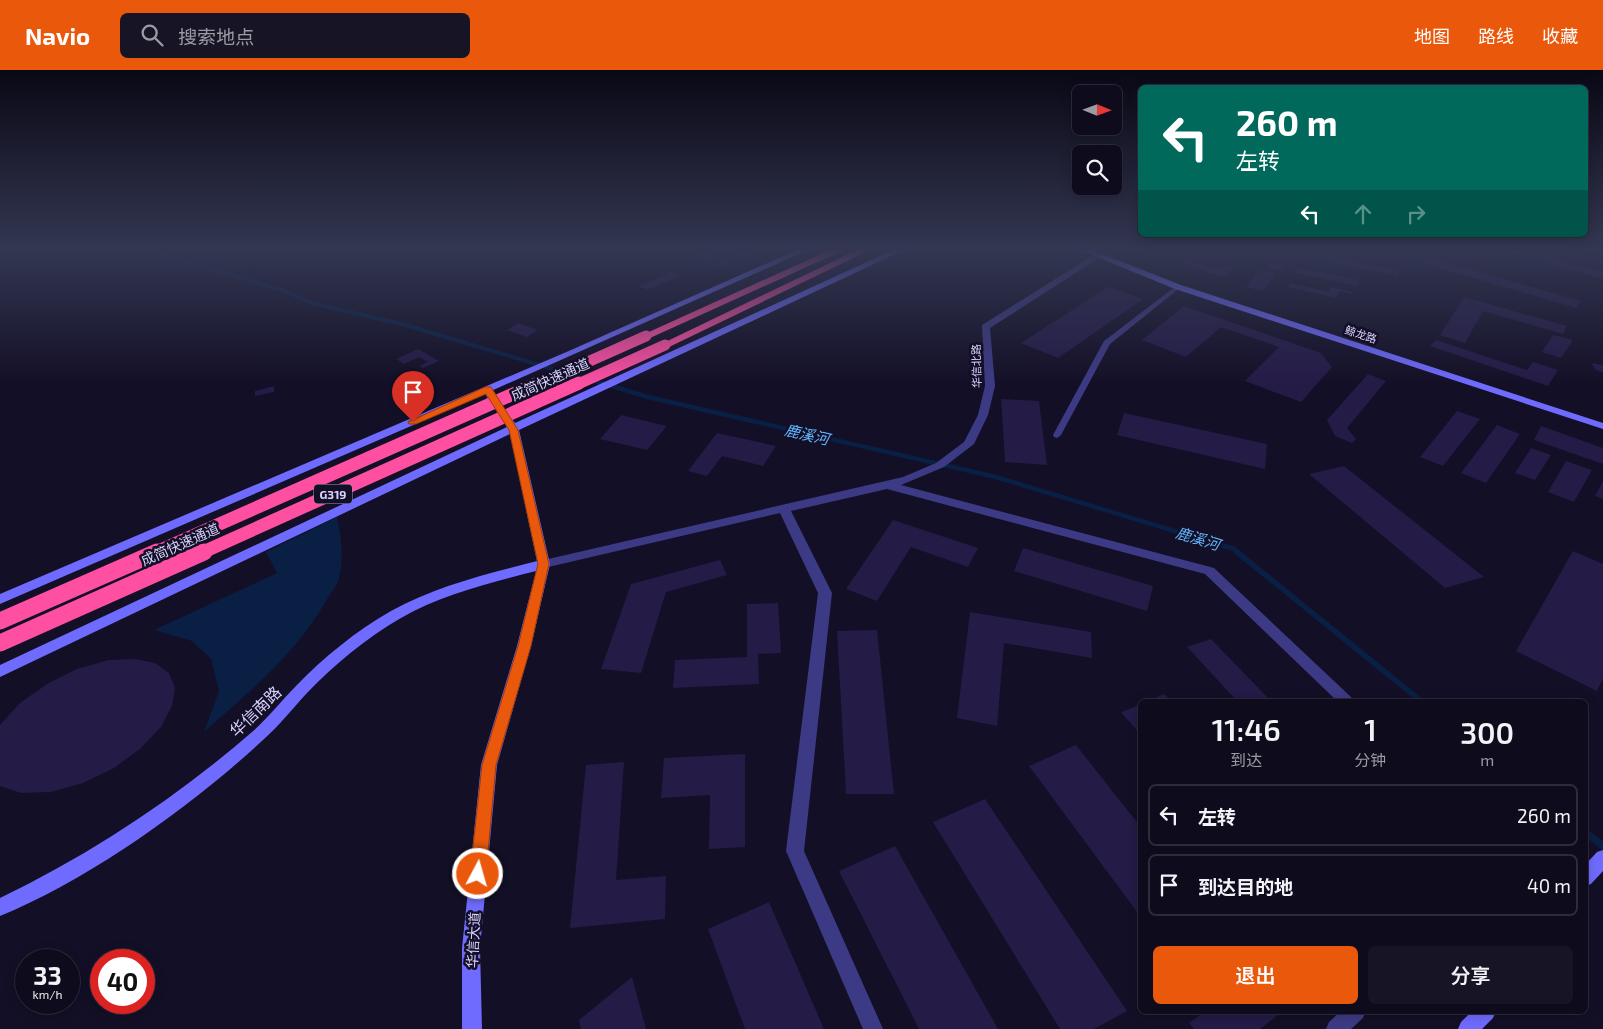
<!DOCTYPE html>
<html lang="zh">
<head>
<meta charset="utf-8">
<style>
	:root { --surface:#0e0b1c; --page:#171425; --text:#f1f3f6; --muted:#9b9ba3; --line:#2e2b3b; --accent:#ea580c }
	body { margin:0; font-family:"Exo 2","Noto Sans SC",sans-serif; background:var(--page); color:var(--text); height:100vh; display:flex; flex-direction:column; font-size:19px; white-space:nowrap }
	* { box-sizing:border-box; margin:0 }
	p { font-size:16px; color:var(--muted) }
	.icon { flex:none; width:28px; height:28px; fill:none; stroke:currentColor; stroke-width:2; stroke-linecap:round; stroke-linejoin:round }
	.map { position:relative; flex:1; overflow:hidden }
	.sheet { position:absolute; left:1138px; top:629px; width:450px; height:315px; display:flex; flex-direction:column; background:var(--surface); border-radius:8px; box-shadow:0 2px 12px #0003,0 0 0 1px var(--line) }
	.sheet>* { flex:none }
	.hud { position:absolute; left:1138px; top:15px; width:450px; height:152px; border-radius:8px; box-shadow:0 2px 12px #0003,0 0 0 1px var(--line); background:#00695c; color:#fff; overflow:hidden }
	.needle { width:32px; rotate:91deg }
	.controls { position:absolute; left:1072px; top:15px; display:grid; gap:10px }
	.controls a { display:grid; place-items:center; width:50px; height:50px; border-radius:8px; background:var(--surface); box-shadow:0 2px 12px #0003,0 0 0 1px var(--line); font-size:25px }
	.speed { position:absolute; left:15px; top:879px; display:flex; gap:10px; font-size:25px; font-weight:700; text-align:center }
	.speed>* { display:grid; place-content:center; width:65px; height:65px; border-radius:50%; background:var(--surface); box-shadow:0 2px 12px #0003,0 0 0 1px var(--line); line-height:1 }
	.speed small { font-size:12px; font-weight:400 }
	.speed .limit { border:8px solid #d22; background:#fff; color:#111 }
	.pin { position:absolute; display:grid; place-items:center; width:42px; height:42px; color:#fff; margin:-51px -21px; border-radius:50% 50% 50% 0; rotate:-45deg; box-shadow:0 0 5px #0007 }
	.pin .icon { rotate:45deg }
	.me { position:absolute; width:55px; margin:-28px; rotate:6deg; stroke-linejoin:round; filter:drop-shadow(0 0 4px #0008) }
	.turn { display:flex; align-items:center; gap:18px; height:105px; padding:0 15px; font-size:22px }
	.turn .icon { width:65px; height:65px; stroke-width:2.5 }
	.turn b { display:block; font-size:35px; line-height:42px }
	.lanes { display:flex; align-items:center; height:48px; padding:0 15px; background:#0003; justify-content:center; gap:25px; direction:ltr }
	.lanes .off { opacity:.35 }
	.eta { display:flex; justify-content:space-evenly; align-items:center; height:85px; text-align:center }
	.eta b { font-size:30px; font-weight:600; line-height:35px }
	.action { display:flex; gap:10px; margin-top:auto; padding:10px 15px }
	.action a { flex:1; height:58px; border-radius:8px; background:var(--accent); color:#fff; font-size:20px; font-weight:600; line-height:58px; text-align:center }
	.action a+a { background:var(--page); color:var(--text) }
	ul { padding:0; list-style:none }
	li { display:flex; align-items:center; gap:15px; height:62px; margin:0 10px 8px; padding:0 5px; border:2px solid var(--line); border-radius:8px }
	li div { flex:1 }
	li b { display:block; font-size:19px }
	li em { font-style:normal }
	header { display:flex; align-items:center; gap:30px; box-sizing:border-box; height:70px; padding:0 25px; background:var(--accent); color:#fff }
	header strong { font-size:24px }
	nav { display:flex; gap:28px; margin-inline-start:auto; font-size:18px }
	.search { width:350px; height:45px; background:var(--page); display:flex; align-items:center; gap:12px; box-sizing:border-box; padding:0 18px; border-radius:8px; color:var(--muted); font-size:19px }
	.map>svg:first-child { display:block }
	.water { fill:#0a1f44 }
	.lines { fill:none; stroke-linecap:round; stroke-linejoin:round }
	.stream-far3 { stroke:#0a1f44; stroke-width:4 }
	.stream-far2 { stroke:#0a1f44; stroke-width:4.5 }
	.stream-far1 { stroke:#0a1f44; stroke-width:5.5 }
	.stream { stroke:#0a1f44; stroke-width:7 }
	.building { fill:#241b47 }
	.lane { fill:#3d3a85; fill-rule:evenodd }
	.street { fill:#3d3a85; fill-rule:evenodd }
	.secondary { fill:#6f6bff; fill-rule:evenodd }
	.highway { fill:#ff4fa3; fill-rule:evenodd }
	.highway-bridge-far2 { stroke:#ff4fa3; stroke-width:11 }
	.highway-bridge-far1 { stroke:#ff4fa3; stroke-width:13 }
	.highway-bridge { stroke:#ff4fa3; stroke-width:17 }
	.route { fill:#ea580c; stroke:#983908 }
	.labels { text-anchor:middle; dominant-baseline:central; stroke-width:5; stroke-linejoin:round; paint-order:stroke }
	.far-street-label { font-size:11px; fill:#d9d4ff; stroke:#130f26 }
	.shield { fill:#130f26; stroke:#9e99be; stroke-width:1 }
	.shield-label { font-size:12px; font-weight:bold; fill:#d9d4ff }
	.street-label { font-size:14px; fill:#d9d4ff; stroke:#130f26 }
	.water-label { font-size:15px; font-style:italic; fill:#62b6ff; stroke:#130f26 }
	.near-street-label { font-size:16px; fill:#d9d4ff; stroke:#130f26 }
</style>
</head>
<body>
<header>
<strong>Navio</strong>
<div class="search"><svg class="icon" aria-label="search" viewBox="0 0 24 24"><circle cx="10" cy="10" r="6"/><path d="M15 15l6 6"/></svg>搜索地点</div>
<nav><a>地图</a><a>路线</a><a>收藏</a></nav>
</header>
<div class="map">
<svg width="1603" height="959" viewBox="0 0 1603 959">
	<rect width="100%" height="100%" fill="#130f26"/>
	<!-- water -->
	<path class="water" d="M337,447C341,467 344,487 339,508C337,516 330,524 326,531C296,584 249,622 204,662L219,621L211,589L192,571L154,560L277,503L266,482Z"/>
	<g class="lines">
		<!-- stream-far3 -->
		<path class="stream-far3" d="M149,180L287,222L311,233L402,254L607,315"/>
		<!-- stream-far2 -->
		<path class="stream-far2" d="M602,313L648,327L996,407L1234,479L1239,483"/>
		<!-- stream-far1 -->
		<path class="stream-far1" d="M1237,482L1421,631"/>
		<!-- stream -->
		<path class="stream" d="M1585,762L1603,776"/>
	</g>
	<!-- building -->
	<path class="building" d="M710,180L720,184L711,187L717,189L708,193L695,186Z
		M736,180H743L755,185L745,190L729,184Z
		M1515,180H1526L1603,202V209L1512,183Z
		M1316,184L1399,200L1398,206L1315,190Z
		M1190,186L1200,189L1195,193L1216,199L1222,195L1234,198L1224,207L1180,193Z
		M1424,186L1581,231L1576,238L1418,192Z
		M728,188L735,191L720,198L712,195Z
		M1271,191L1285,195L1280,201L1266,197Z
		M1298,198L1359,210L1358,216L1296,203Z
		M1260,200L1275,204L1262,221L1246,217Z
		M671,202L680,206L647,220L639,216Z
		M1290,213L1329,222L1331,217L1353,222L1352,224L1339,221L1337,228L1288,217Z
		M1108,217L1143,229L1058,288L1021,273Z
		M1464,227L1567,256L1563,264L1483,241L1465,273L1440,265Z
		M1184,236L1321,283L1332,297L1301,332L1245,311L1279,277L1221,257L1186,287L1142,270Z
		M518,253L538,260L527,267L507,260Z
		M1553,265L1573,270L1561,288L1542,282Z
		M1436,270L1527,300L1533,292L1558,300L1548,316L1430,276Z
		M418,279L439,291L423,298L419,296L428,292L419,287L404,294L396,289Z
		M1591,293L1603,295V302L1597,301Z
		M1368,304L1386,311L1347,358L1356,369L1352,373L1335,366L1327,350Z
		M274,316V322L255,326V321Z
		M1001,329L1039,331L1047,395L1005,392Z
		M1457,341L1480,349L1443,396L1420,387Z
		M1124,343L1267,374L1265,399L1117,365Z
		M621,345L667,356L647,380L600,369Z
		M1497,355L1520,364L1486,413L1461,403Z
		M1541,356L1603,378V394L1534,370Z
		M717,363L776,376L763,396L722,386L707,406L688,401Z
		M1531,378L1551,385L1535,410L1515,403Z
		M1566,391L1592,400L1574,432L1548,422Z
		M1344,396L1484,507L1445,518L1309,404Z
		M1603,411V429L1595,426Z
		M893,450L978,478L968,497L911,477L877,531L846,519Z
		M1023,478L1153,516L1147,541L1014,501Z
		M1573,481L1603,494V608L1597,621L1516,581Z
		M720,490L727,505L666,522L641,603L601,599L631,514Z
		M778,533L781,583L758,584L759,614L673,618L675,590L747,587V534Z
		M970,542L1091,562L1092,588L1004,573L997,656L957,648Z
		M877,560L894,724H846L837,561Z
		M1211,569L1271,631H1237L1187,577Z
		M135,589L155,593L169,603L175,618L172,636L161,657L140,679L114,698L83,713L51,722L21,723L0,716V655L20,633L47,614L77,599L108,590Z
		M1164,624L1171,631H1148Z
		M1140,635V664L1121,642Z
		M1076,675L1140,756V846L1029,696Z
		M745,684V777L709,779L710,725L661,728L664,688Z
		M624,692L616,810L666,806L665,849L570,858L586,695Z
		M985,729L1127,941L1094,959H1060L933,752Z
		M895,776L998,959H919L839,801Z
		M769,832L824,959H745L708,859Z
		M632,907L646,959H581L579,950Z
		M1206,941H1283L1260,959H1194L1189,953Z"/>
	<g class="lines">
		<!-- lane -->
		<path class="lane" d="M1176,216L1181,217L1110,274L1061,365L1057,368L1054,367L1053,365L1104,271Z"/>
		<!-- street -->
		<path class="street" d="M1095,184L1102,186L990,258L995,316L988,345L974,374L944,397L901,415L1214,498L1351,627L1353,631H1337L1205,504L887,419L791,441L832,523L804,781L883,959H863L786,781L818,523L780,443L544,498L540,497L538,494L540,491L544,490L903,407L936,393L964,372L978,345L985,316L982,255Z
			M1341,941H1366L1363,948L1351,959H1326L1329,952Z"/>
		<!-- secondary -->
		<path class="secondary" d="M797,180H808L491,321L515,353L893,180H904L519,360L550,494L531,576L497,695L480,878L482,959H462V878L481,695L517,576L536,501C490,513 443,524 401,548C366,568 334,595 307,623C292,639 279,656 263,670C193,735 89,810 0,846V828C91,784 176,728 252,662C268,648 281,631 296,616C324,587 356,561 391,541C436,516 487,504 537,491L510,364L0,607V595L507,357L485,324L0,534V524L571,280Z
			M1080,180H1092L1181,215L1603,353V359L1175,219Z
			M1603,780V801L1591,814L1585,816V795L1597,782Z
			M1472,941H1496L1493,948L1482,959H1458L1461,952Z"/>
		<!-- highway -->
		<path class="highway" d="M830,180H844L650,268H642L640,266Z
			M857,180H870L669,277H661L659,275Z"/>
		<!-- highway-bridge-far2 -->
		<path class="highway-bridge-far2" d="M536,315L646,266
			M576,315L665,275"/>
		<!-- highway-bridge-far1 -->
		<path class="highway-bridge-far1" d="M154,483L538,313
			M201,483L579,313"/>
		<!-- highway-bridge -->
		<path class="highway-bridge" d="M0,551L157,482
			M0,573L204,482"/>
	</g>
	<!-- sky -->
	<linearGradient id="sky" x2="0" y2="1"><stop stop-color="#0a0815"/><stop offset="0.57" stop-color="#333752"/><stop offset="1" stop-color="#333752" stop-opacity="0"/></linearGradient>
	<rect width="1603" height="315" fill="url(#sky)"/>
	<!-- route -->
	<path class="route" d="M485,317H491L518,360L549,494L531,576L496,695L486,804L484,810L478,812L473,810L470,804L482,695L518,576L538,494L509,360L486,324L416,354H409L408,352Z"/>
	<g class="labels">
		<!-- far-street labels -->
		<g class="far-street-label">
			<text transform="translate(1361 264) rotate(18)">鲸龙路</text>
			<text transform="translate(976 296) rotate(-91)">华信北路</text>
		</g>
		<!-- shield labels -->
		<rect class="shield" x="314" y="414.5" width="38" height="19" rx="4"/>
		<g class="shield-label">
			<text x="333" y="424">G319</text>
		</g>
		<!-- street labels -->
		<g class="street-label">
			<text transform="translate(550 309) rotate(-24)">成简快速通道</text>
			<text transform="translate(180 474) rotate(-24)">成简快速通道</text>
			<text transform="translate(473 870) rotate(-87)">华信大道</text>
		</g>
		<!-- water labels -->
		<g class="water-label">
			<text transform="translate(807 364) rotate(13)">鹿溪河</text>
			<text transform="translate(1198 468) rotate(17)">鹿溪河</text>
		</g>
		<!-- near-street labels -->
		<g class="near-street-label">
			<text transform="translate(255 641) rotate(-44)">华信南路</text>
		</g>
	</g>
</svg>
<div class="controls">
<a><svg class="needle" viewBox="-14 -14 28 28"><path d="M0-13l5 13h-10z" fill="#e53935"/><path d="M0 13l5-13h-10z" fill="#9b9ba3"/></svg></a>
<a><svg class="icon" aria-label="search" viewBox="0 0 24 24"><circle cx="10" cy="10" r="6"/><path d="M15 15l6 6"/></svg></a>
</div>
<div class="speed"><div>33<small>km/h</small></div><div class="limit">40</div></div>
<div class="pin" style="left:413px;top:352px;background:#d93025"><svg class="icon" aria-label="arrive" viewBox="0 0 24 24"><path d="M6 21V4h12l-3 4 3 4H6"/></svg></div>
<svg class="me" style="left:478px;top:804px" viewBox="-20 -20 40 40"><circle r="17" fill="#ea580c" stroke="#fff" stroke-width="3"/><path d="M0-11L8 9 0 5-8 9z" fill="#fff"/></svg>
<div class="hud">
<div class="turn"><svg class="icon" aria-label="left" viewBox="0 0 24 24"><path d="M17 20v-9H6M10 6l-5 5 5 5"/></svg><div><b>260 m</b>左转</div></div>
<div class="lanes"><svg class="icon" aria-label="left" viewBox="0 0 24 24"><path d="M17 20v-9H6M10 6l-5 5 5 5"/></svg><svg class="icon off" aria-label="ahead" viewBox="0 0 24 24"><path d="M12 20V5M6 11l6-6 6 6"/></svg><svg class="icon off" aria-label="right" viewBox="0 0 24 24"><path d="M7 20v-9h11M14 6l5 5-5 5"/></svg></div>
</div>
<section class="sheet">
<div class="eta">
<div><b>11:46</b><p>到达</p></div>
<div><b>1</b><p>分钟</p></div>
<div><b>300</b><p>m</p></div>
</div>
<ul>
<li><svg class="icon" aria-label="left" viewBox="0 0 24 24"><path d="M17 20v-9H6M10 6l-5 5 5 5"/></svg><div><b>左转</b></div><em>260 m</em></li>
<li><svg class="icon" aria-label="arrive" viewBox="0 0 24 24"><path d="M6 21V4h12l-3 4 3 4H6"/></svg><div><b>到达目的地</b></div><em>40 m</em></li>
</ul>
<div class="action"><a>退出</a><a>分享</a></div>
</section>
</div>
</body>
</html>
